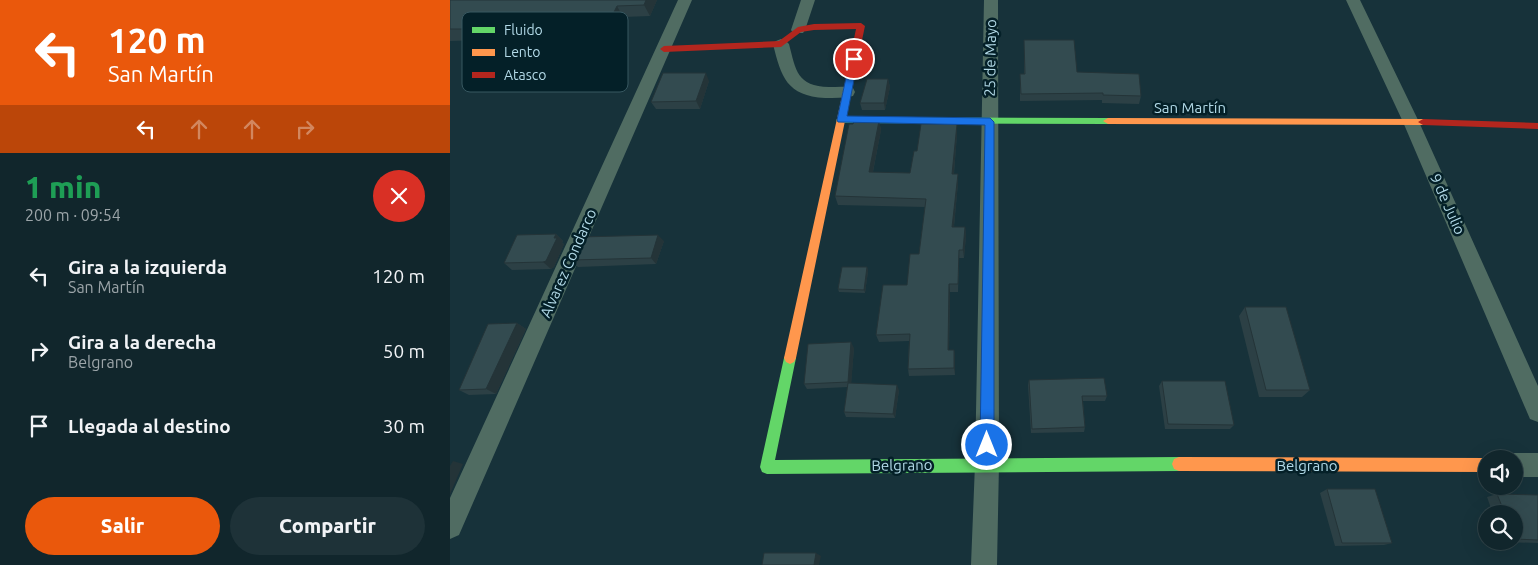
<!DOCTYPE html>
<html lang="es">
<head>
<meta charset="utf-8">
<style>
	:root { --surface:#11262c; --page:#1e3238; --text:#f1f3f6; --muted:#9ca5a9; --line:#304348; --accent:#ea580c }
	body { margin:0; font-family:Ubuntu,sans-serif; background:var(--page); color:var(--text); height:100vh; display:flex; flex-direction:column; font-size:19px; white-space:nowrap }
	* { box-sizing:border-box; margin:0 }
	p { font-size:16px; color:var(--muted) }
	.icon { flex:none; width:28px; height:28px; fill:none; stroke:currentColor; stroke-width:2; stroke-linecap:round; stroke-linejoin:round }
	.map { position:relative; flex:1; overflow:hidden }
	.side { display:flex; flex-direction:column; background:var(--surface); width:450px }
	.side>* { flex:none }
	.banner { background:#ea580c; color:#fff; overflow:hidden }
	.controls { position:absolute; left:1028px; top:450px; display:grid; gap:10px }
	.controls a { display:grid; place-items:center; width:45px; height:45px; border-radius:50%; background:var(--surface); box-shadow:0 5px 20px #0002,0 0 0 1px var(--line); font-size:25px }
	.pin { position:absolute; display:grid; place-items:center; width:42px; height:42px; color:#fff; margin:-21px; border:2px solid #fff; border-radius:50%; box-shadow:0 1px 5px #0007 }
	.me { position:absolute; width:55px; margin:-28px; rotate:0deg; stroke-linejoin:round; filter:drop-shadow(0 0 4px #0008) }
	.turn { display:flex; align-items:center; gap:18px; height:105px; padding:0 25px; font-size:22px }
	.turn .icon { width:65px; height:65px; stroke-width:2.5 }
	.turn b { display:block; font-size:35px; line-height:42px }
	.lanes { display:flex; align-items:center; height:48px; padding:0 25px; background:#0003; justify-content:center; gap:25px; direction:ltr }
	.lanes .off { opacity:.35 }
	.round { display:grid; place-items:center; flex:none; width:52px; height:52px; border-radius:26px; background:var(--page) }
	.summary { display:flex; align-items:center; justify-content:space-between; height:85px; padding:0 25px }
	h1 { font-size:30px; font-weight:800; line-height:38px; color:#1e9e55 }
	.action { display:flex; gap:10px; margin-top:auto; padding:10px 25px }
	.action a { flex:1; height:58px; border-radius:30px; background:var(--accent); color:#fff; font-size:20px; font-weight:800; line-height:58px; text-align:center }
	.action a+a { background:var(--page); color:var(--text) }
	ul { padding:0; list-style:none }
	li { display:flex; align-items:center; gap:15px; height:75px; padding:0 25px }
	li div { flex:1 }
	li b { display:block; font-size:19px }
	li em { font-style:normal }
	main { display:flex; flex:1; min-height:0 }
	.map>svg:first-child { display:block }
	.lines { fill:none; stroke-linecap:round; stroke-linejoin:round }
	.street { fill:#506c62; fill-rule:evenodd }
	.fast { fill:#63d668; fill-rule:evenodd }
	.slow { fill:#ff974d; fill-rule:evenodd }
	.jam { fill:#b3261e; fill-rule:evenodd }
	.wall { fill:#2c4045 }
	.shaded-wall { fill:#243438 }
	.building { fill:#334b50; stroke:#243438 }
	.route { fill:#1a73e8; stroke:#114b97 }
	.labels { text-anchor:middle; dominant-baseline:central; stroke-width:5; stroke-linejoin:round; paint-order:stroke }
	.street-label { font-size:15px; fill:#b2d9e7; stroke:#042028 }
	.key { fill:#042028; stroke:#385861; stroke-width:1 }
	.key-label { font-size:14px; fill:#b2d9e7 }
</style>
</head>
<body>
<main>
<section class="side">
<div class="banner">
<div class="turn"><svg class="icon" aria-label="left" viewBox="0 0 24 24"><path d="M17 20v-9H6M10 6l-5 5 5 5"/></svg><div><b>120 m</b>San Martín</div></div>
<div class="lanes"><svg class="icon" aria-label="left" viewBox="0 0 24 24"><path d="M17 20v-9H6M10 6l-5 5 5 5"/></svg><svg class="icon off" aria-label="ahead" viewBox="0 0 24 24"><path d="M12 20V5M6 11l6-6 6 6"/></svg><svg class="icon off" aria-label="ahead" viewBox="0 0 24 24"><path d="M12 20V5M6 11l6-6 6 6"/></svg><svg class="icon off" aria-label="right" viewBox="0 0 24 24"><path d="M7 20v-9h11M14 6l5 5-5 5"/></svg></div>
</div>
<div class="summary"><div><h1>1 min</h1><p>200 m · 09:54</p></div><a class="round" style="background:#d93025;color:#fff"><svg class="icon" aria-label="close" viewBox="0 0 24 24"><path d="M6 6l12 12M18 6L6 18"/></svg></a></div>
<ul>
<li><svg class="icon" aria-label="left" viewBox="0 0 24 24"><path d="M17 20v-9H6M10 6l-5 5 5 5"/></svg><div><b>Gira a la izquierda</b><p>San Martín</p></div><em>120 m</em></li>
<li><svg class="icon" aria-label="right" viewBox="0 0 24 24"><path d="M7 20v-9h11M14 6l5 5-5 5"/></svg><div><b>Gira a la derecha</b><p>Belgrano</p></div><em>50 m</em></li>
<li><svg class="icon" aria-label="arrive" viewBox="0 0 24 24"><path d="M6 21V4h12l-3 4 3 4H6"/></svg><div><b>Llegada al destino</b></div><em>30 m</em></li>
</ul>
<div class="action"><a>Salir</a><a>Compartir</a></div>
</section>
<div class="map">
<svg width="1088" height="565" viewBox="0 0 1088 565">
	<rect width="100%" height="100%" fill="#17323a"/>
	<g class="lines">
		<!-- street -->
		<path class="street" d="M228,0H242L9,535L0,539V498Z
			M351,0H365L355,30L353,33H343L341,30Z
			M534,0H548L549,464L547,565H521L525,464Z
			M896,0H910L969,122L1088,386V422L1080,419L953,122Z
			M331,39L336,41L339,44C346,71 347,86 379,87C387,87 395,86 403,88L405,92L403,96C394,98 384,98 375,98C337,96 331,77 323,44L326,41Z
			M1064,453H1088V477H1064V459H1055Z"/>
		<!-- fast -->
		<path class="fast" d="M391,117L658,118L663,121L658,124L391,123L386,120Z
			M340,352L344,354L346,358L325,460L729,457L734,459L736,464L734,469L729,471L317,474L312,472L310,467L334,358L336,354Z"/>
		<!-- slow -->
		<path class="slow" d="M398,84L402,87L346,358L344,362L340,364L336,362L334,358L394,87Z
			M658,118L973,119L978,122L973,125L658,124L653,121Z
			M729,457L1036,458L1037,459L1036,472L729,471L724,469L722,464L724,459Z"/>
		<!-- jam -->
		<path class="jam" d="M411,23L415,26L402,87L398,90L394,87L406,29L364,30L351,32L331,47L214,52L210,49L214,46L329,41L348,27L364,24Z
			M973,119L1088,123V129L973,125L968,122Z"/>
	</g>
	<!-- wall -->
	<path class="wall" d="M0,0H207L200,16L173,17L166,31L40,33L36,40L0,41Z
		M574,40L627,72L691,96L689,104L652,103V100L570,101V74H574Z
		M438,79L440,87L435,110H412L410,103Z
		M259,81L250,109H206L201,102Z
		M429,121L431,130L423,172L460,173L467,151L507,124V134L504,174H508V183L504,227H515L516,236L514,258H509L508,292H500L499,350H504L505,357V375L459,376L458,369L459,341L429,342L426,335L457,285L469,254L475,207L388,205L385,196L403,124Z
		M106,234L113,241L112,243L114,244L104,267L101,269L62,270L54,263Z
		M214,241L206,264L128,267L121,260Z
		M417,267L418,271L415,293L389,292L388,289Z
		M795,307L860,390L852,397H809L789,316Z
		M67,323L76,329L46,394L19,395L9,390Z
		M404,348L401,383L449,390L445,418L396,417L394,412L398,387L357,389L354,384Z
		M579,380L657,396L655,401H633L635,427L634,432L581,433L578,385Z
		M712,381L784,425L780,429H715L709,386Z
		M877,489L942,543L934,545L885,546L870,493Z
		M1047,494L1088,495V543L1054,542V541H1064V514H1043L1037,497Z"/>
	<!-- shaded-wall -->
	<path class="shaded-wall" d="M196,0H207L200,16L194,5Z
		M167,6L173,17L166,31L160,20Z
		M31,22L40,33L36,40L27,29Z
		M256,73L259,81L250,109L246,101Z
		M438,79L440,87L435,110L434,103Z
		M429,121L431,130L421,181L419,172Z
		M507,124V134L503,183L502,174Z
		M508,174V183L503,235L502,227Z
		M515,227L516,236L514,258L513,250Z
		M106,234L113,241L112,243L114,244L104,267L101,269L93,262Z
		M208,235L214,241L206,264L201,258Z
		M417,267L418,271L415,293L414,290Z
		M499,284L500,292L499,357L498,350Z
		M67,323L76,329L46,394L36,389Z
		M401,342L404,348L401,387L398,382Z
		M504,350L505,357V375L504,368Z
		M447,385L449,390L445,418L443,414Z
		M3,461L13,464L0,494V466Z
		M366,553L371,556L369,565H364Z"/>
	<!-- building -->
	<path class="building" d="M0,0H196L194,5L167,6L160,20L31,22L27,29H0Z
		M574,40H624L627,72L689,74L691,96L653,95V93L571,94L570,74H575Z
		M213,73H256L246,101L201,102Z
		M417,79H438L434,103H410Z
		M404,121H429L419,172L460,173L464,151H467L471,124H507L502,174H508L502,227H515L513,250H509L508,284H499L498,350H504V368L458,369L460,334L426,335L433,285H457L460,254H469L476,199L385,196L399,124H403Z
		M106,234L104,238H107L96,261L93,262L54,263L67,235Z
		M208,235L201,258L121,260L131,237Z
		M392,267H417L414,290L388,289Z
		M795,307H836L860,390H816Z
		M67,323L36,389L9,390L38,324Z
		M401,342L398,382L354,384L358,344Z
		M654,378L657,396H632L635,427L582,429L579,380Z
		M712,381H775L784,425L718,424Z
		M398,383L447,385L443,414L394,412Z
		M877,489H925L942,543H892Z
		M1047,494L1088,495V540L1065,539L1064,536V514H1055Z
		M314,553H366L364,565H312Z"/>
	<!-- route -->
	<path class="route" d="M404,56L408,59L397,116L540,118L544,122V445L542,450L537,452L532,450L530,445L535,125L388,122L387,120L400,59Z"/>
	<g class="labels">
		<!-- street labels -->
		<g class="street-label">
			<text transform="translate(540 58) rotate(-89)">25 de Mayo</text>
			<text x="740" y="107">San Martín</text>
			<text transform="translate(998 204) rotate(66)">9 de Julio</text>
			<text transform="translate(118 263) rotate(-66)">Alvarez Condarco</text>
			<text transform="translate(452 465) rotate(-1)">Belgrano</text>
			<text x="857" y="465">Belgrano</text>
		</g>
	</g>
	<!-- legend -->
	<rect x="12" y="12" width="166" height="80" rx="8" class="key"/>
	<rect x="22" y="27" width="23" height="6" fill="#63d668"/>
	<rect x="22" y="49" width="23" height="7" fill="#ff974d"/>
	<rect x="22" y="72" width="23" height="6" fill="#b3261e"/>
	<g class="key-label">
		<text x="54" y="35">Fluido</text>
		<text x="54" y="57">Lento</text>
		<text x="54" y="80">Atasco</text>
	</g>
</svg>
<div class="controls">
<a><svg class="icon" aria-label="sound" viewBox="0 0 24 24"><path d="M4 9h4l5-4v14l-5-4H4zM17 9q2 3 0 6"/></svg></a>
<a><svg class="icon" aria-label="search" viewBox="0 0 24 24"><circle cx="10" cy="10" r="6"/><path d="M15 15l6 6"/></svg></a>
</div>
<div class="pin" style="left:404px;top:59px;background:#d93025"><svg class="icon" aria-label="arrive" viewBox="0 0 24 24"><path d="M6 21V4h12l-3 4 3 4H6"/></svg></div>
<svg class="me" style="left:537px;top:445px" viewBox="-20 -20 40 40"><circle r="17" fill="#1a73e8" stroke="#fff" stroke-width="3"/><path d="M0-11L8 9 0 5-8 9z" fill="#fff"/></svg>
</div>
</main>
</body>
</html>
